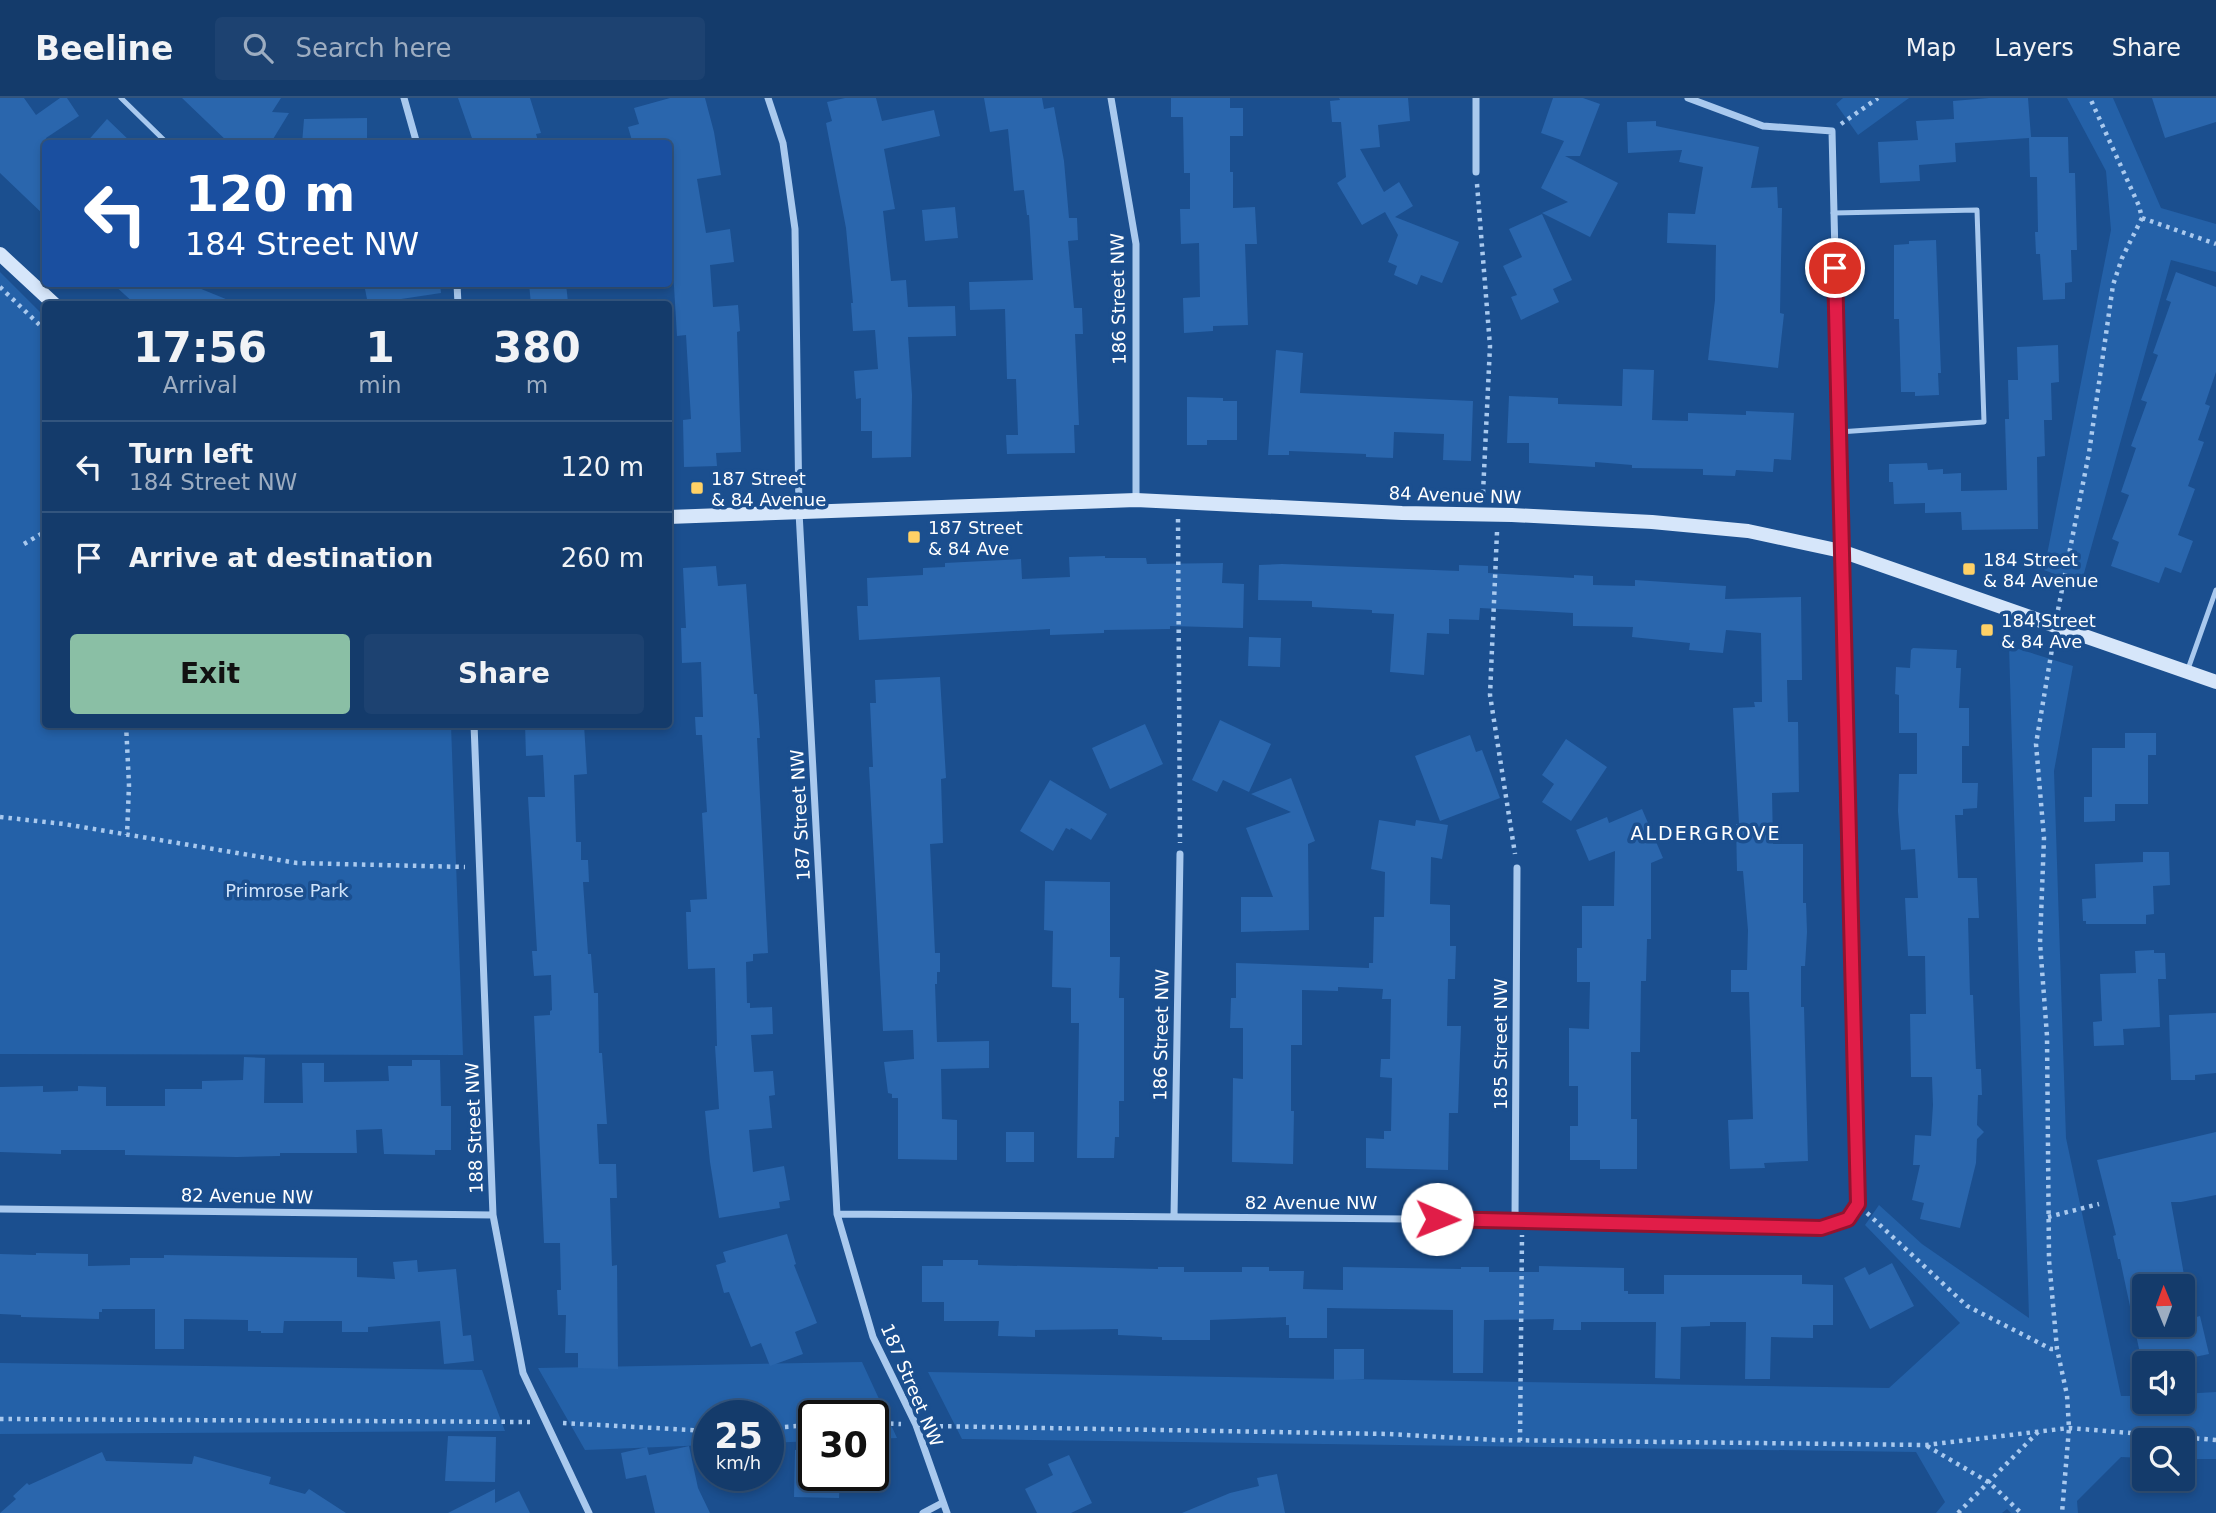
<!DOCTYPE html>
<html lang="en">
<head>
<meta charset="utf-8">
<style>
	:root { --surface:#143b6b; --page:#1d4271; --text:#f1f3f6; --muted:#9dadc1; --line:#33557e; --accent:#8abfa5 }
	body { margin:0; font-family:"DejaVu Sans",sans-serif; background:var(--page); color:var(--text); height:100vh; display:flex; flex-direction:column; font-size:26px; white-space:nowrap }
	* { box-sizing:border-box; margin:0 }
	p { font-size:23px; color:var(--muted) }
	.icon { flex:none; width:38px; height:38px; fill:none; stroke:currentColor; stroke-width:2; stroke-linecap:round; stroke-linejoin:round }
	.map { position:relative; flex:1; overflow:hidden }
	.details { position:absolute; left:42px; top:203px; width:630px; height:427px; display:flex; flex-direction:column; background:var(--surface); border-radius:7px; box-shadow:0 4px 10px #0003,0 0 0 2px var(--line) }
	.details>* { flex:none }
	.hud { position:absolute; left:42px; top:42px; width:630px; height:147px; border-radius:7px; box-shadow:0 4px 10px #0003,0 0 0 2px var(--line); background:#1a4fa0; color:#fff; overflow:hidden }
	.needle { width:46px; rotate:359deg }
	.controls { position:absolute; left:2132px; top:1176px; display:grid; gap:14px }
	.controls a { display:grid; place-items:center; width:63px; height:63px; border-radius:7px; background:var(--surface); box-shadow:0 4px 10px #0003,0 0 0 2px var(--line); font-size:35px }
	.speed { position:absolute; left:693px; top:1302px; display:flex; gap:14px; font-size:35px; font-weight:700; text-align:center }
	.speed>* { display:grid; place-content:center; width:91px; height:91px; border-radius:50%; background:var(--surface); box-shadow:0 4px 10px #0003,0 0 0 2px var(--line); line-height:1 }
	.speed small { font-size:18px; font-weight:400 }
	.speed .limit { border:4px solid #111; border-radius:10px; background:#fff; color:#111 }
	.pin { position:absolute; display:grid; place-items:center; width:60px; height:60px; color:#fff; margin:-30px; border:4px solid #fff; border-radius:50%; box-shadow:0 2px 7px #0007 }
	.me { position:absolute; width:77px; margin:-38px; rotate:91deg; stroke-linejoin:round; filter:drop-shadow(0 0 5px #0008) }
	.turn { display:flex; align-items:center; gap:24px; height:147px; padding:0 28px; font-size:32px }
	.turn .icon { width:91px; height:91px; stroke-width:2.5 }
	.turn b { display:block; font-size:49px; line-height:60px }
	.eta { display:flex; justify-content:space-evenly; align-items:center; height:119px; text-align:center }
	.eta b { font-size:42px; font-weight:700; line-height:49px }
	.cta { display:flex; gap:14px; margin-top:auto; padding:14px 28px }
	.cta a { flex:1; height:80px; border-radius:7px; background:var(--accent); color:#111; font-size:28px; font-weight:700; line-height:80px; text-align:center }
	.cta a+a { background:var(--page); color:var(--text) }
	ul { padding:0; list-style:none }
	li { display:flex; align-items:center; gap:21px; height:91px; padding:0 28px; border-top:2px solid var(--line) }
	li div { flex:1 }
	li b { display:block; font-size:26px }
	li em { font-style:normal }
	header { display:flex; align-items:center; gap:42px; box-sizing:border-box; height:98px; padding:0 35px; background:var(--surface); border-bottom:2px solid var(--line) }
	header strong { font-size:33px }
	nav { display:flex; gap:38px; margin-inline-start:auto; font-size:24px }
	.search { width:490px; height:63px; background:var(--page); display:flex; align-items:center; gap:18px; box-sizing:border-box; padding:0 24px; border-radius:7px; color:var(--muted); font-size:26px }
	.map>svg:first-child { display:block }
	.green { fill:#2461a8 }
	.building { fill:#2a66ad }
	.lines { fill:none; stroke-linecap:round; stroke-linejoin:round }
	.path { stroke:#a9c9ee; stroke-width:4.5; stroke-dasharray:3.5 5; stroke-linecap:butt }
	.lane { stroke:#a9c9ee; stroke-width:5 }
	.street { stroke:#a9c9ee; stroke-width:7 }
	.secondary { stroke:#d6e6fa; stroke-width:14 }
	.route-casing { stroke:#92132f; stroke-width:18 }
	.route { stroke:#e11d48; stroke-width:12 }
	.poi-dot { fill:#ffd166; stroke:#1b4f8f; stroke-width:2.5 }
	.labels { text-anchor:middle; dominant-baseline:central; stroke-width:7; stroke-linejoin:round; paint-order:stroke }
	.street-label { font-size:18px; fill:#fff; stroke:#1b4f8f }
	.poi-label { font-size:18px; fill:#fff; stroke:#1b4f8f; text-anchor:start }
	.park-label { font-size:18px; fill:#cfe3fa; stroke:#1b4f8f }
	.neighbourhood-label { font-size:19px; letter-spacing:2px; fill:#fff; stroke:#1b4f8f }
</style>
</head>
<body>
<header>
<strong>Beeline</strong>
<div class="search"><svg class="icon" aria-label="search" viewBox="0 0 24 24"><circle cx="10" cy="10" r="6"/><path d="M15 15l6 6"/></svg>Search here</div>
<nav><a>Map</a><a>Layers</a><a>Share</a></nav>
</header>
<div class="map">
<svg width="2216" height="1415" viewBox="0 0 2216 1415">
	<rect width="100%" height="100%" fill="#1b4f8f"/>
	<!-- green -->
	<path class="green" d="M1843,0H1909L1858,37L1836,6Z
		M2067,0H2113L2161,110L2216,126V174L2171,162L2081,486L2044,472L2111,132L2106,73Z
		M0,174L45,219L46,626L451,627L463,957L0,956Z
		M2009,548L2073,568L2054,673L2066,1040L2121,1298H2144V1304H2182V1296L2216,1294V1361H2182V1342H2144V1360L2121,1359L2077,1403L2078,1415H2011L2007,1411L2002,1415H1936L1945,1404L1916,1354L962,1341L928,1274L1889,1290L1960,1225L1865,1127L1879,1107L1922,1146L2029,1220Z
		M862,1264L897,1340L873,1341V1318H814V1343L768,1345V1318H709V1347L585,1352L538,1270Z
		M0,1265L482,1272L505,1333L0,1336Z"/>
	<!-- building -->
	<path class="building" d="M0,0H24L36,17L60,0H67L79,18L46,40V119L0,75Z
		M182,0H281L272,14L289,15L270,46H230Z
		M458,0H530L541,35L536,36L539,46H474Z
		M670,0H705L714,34L721,77L697,81L706,135L730,131L734,164L710,167L713,209L738,207L740,233L737,234L741,354L716,355L717,368L684,369L683,322L691,321L686,237L677,238L673,172H671L668,151V46H633L628,29L639,26L634,10Z
		M845,0H876L882,23L934,12L940,38L884,51L895,111L883,113L891,183L906,182L908,209L955,208L956,238L908,239L912,297L911,359L872,360V333H861V300L856,301L854,273L878,271L875,232L853,233L851,205H853L846,130L826,25L832,23L827,4Z
		M984,0H1042L1044,11L1054,9L1064,63L1069,120H1077L1078,142L1068,143L1074,210H1082L1083,236H1075L1079,327H1074L1075,355L1007,356L1006,337H1018L1016,281H1007L1005,211L970,212L969,184L1033,182L1029,117H1027L1024,92L1014,93L1008,31L990,34Z
		M1171,0H1230V10H1243V38H1230V74H1233V110L1255,109L1257,146H1245L1248,227L1213,228V233L1184,235L1183,200L1200,199L1199,145L1181,146L1180,111H1190V75H1184L1183,19H1171Z
		M1339,0H1408L1410,23L1378,27L1380,49L1360,51L1384,94L1399,84L1413,108L1395,119L1459,144L1442,185L1421,177L1417,187L1394,177L1397,168L1388,164L1398,137L1385,114L1362,127L1337,85L1346,79L1341,24H1332L1330,3L1340,2Z
		M1553,0H1583L1600,6L1580,58H1565L1618,85L1590,139L1542,115L1568,104L1541,90L1564,43L1541,35Z
		M1989,0H2028L2031,39H2068L2069,75H2075L2077,152H2071L2072,184L2065,185V201L2043,202L2040,156H2036L2035,134H2038L2037,79H2030L2029,40L1955,45L1956,64L1919,67L1920,83L1880,85L1878,44L1918,42L1916,23L1954,21L1953,3Z
		M2152,0H2216V24L2165,40Z
		M367,20V46H302L304,21Z
		M107,21L133,46H85Z
		M1656,23V28L1759,49L1751,90L1777,89L1778,110H1782L1780,215L1784,216L1778,270L1708,262L1715,202L1716,147L1667,145L1668,115L1695,116L1703,69L1679,64L1682,52L1628,55L1627,24Z
		M955,109L958,140L925,143L922,112Z
		M1542,116L1572,182L1553,191L1559,204L1521,222L1511,199L1517,197L1503,168L1522,159L1509,131Z
		M1936,142L1941,275H1938L1939,297L1915,298V294H1901L1899,221H1894V147L1909,146V143Z
		M2176,174L2216,189V274L2205,306L2210,308L2198,342L2204,344L2188,388L2195,391L2178,437L2193,443L2181,475L2165,469L2159,485L2111,468L2119,444L2112,441L2129,397L2121,394L2136,350L2131,348L2147,304L2141,302L2158,257L2153,255L2171,204L2166,202Z
		M113,186H189L238,206H135Z
		M364,186H440L441,195L368,206Z
		M529,186H566L568,204L531,206Z
		M2058,247L2059,284L2051,285L2052,322H2044L2045,358L2037,359L2038,431L1962,432L1961,414L1925,415V405L1894,406L1893,384H1889V366L1927,365L1928,372L1943,371V376L1961,375V393L2007,392L2005,321H2009L2008,282H2018L2017,249Z
		M1276,252L1303,255L1300,295L1473,303L1471,363L1443,362L1444,336L1394,334L1393,360L1366,359V356L1289,353V357H1268Z
		M1623,271L1654,272L1652,322L1688,323V315L1746,317V313L1794,315L1791,362L1774,361L1773,374L1736,372L1735,378L1703,377V371L1632,370V367L1595,364V369L1529,365V345H1507L1509,298L1558,300V306L1622,308Z
		M1187,299L1223,300V303H1237V342H1207V347H1187Z
		M1105,458V460H1146L1147,466L1223,465L1222,485L1244,486L1243,530L1170,528V531L1104,532V535L1050,537V531L859,542L857,508H868L867,480L923,477V470L945,469V465L1021,461L1022,481L1070,479L1069,459Z
		M1282,466L1459,473V467L1488,468V475L1574,480V477L1593,478V487L1635,488V482L1726,488L1725,501L1801,499L1802,582H1787L1788,624H1798L1799,694L1772,695L1773,746H1803V805H1806L1807,834L1805,868H1801V909H1804L1808,1063L1764,1065L1765,1070L1730,1071L1728,1022L1753,1021L1749,894H1731V872H1747L1748,832L1743,773H1737L1736,726H1739L1733,610L1755,609L1754,604H1762L1761,535L1726,532L1723,555L1689,552L1690,545L1632,539L1633,529L1573,528V515L1480,510L1479,522L1449,521V536L1427,535L1424,577L1390,574L1394,516L1372,515V512L1312,509V503L1258,502L1259,467Z
		M716,468L718,488L746,486L754,596H757L760,640H757L768,855L753,856V863L746,864L747,905H750V910L772,909L773,936L751,937L754,974L773,973L775,997L769,998L772,1030L749,1032L753,1074L784,1068L790,1102L779,1104L780,1110L719,1120L710,1064L705,1013L719,1011L715,948H717L715,870L688,871L686,814H691L690,802L707,801L702,715L707,714L702,637H696L695,619H703L701,564L682,565L681,530H686L683,470Z
		M1249,539L1281,540L1280,569L1248,568Z
		M1913,550L1957,552L1956,570H1961L1959,610H1969V648H1962V685H1978L1977,710L1963,711V717H1955L1958,780H1977L1979,820H1968L1970,897H1973L1976,971H1981L1982,997H1978L1977,1027L1984,1034L1977,1041L1976,1065L1960,1130L1920,1121L1924,1105L1912,1102L1920,1067H1913L1915,1037L1931,1038L1933,1007L1932,979H1911L1910,916H1926L1925,858H1908L1905,800H1918L1915,751L1901,752L1898,713L1899,676H1917V635H1899V597L1895,596L1896,569L1910,570L1911,552Z
		M940,579L946,680L941,681L943,745L930,746L935,855H940V874H937V886H935L937,944L989,943V970L941,971L942,1021L957,1022V1062L898,1061V1000H892V996L888,995L884,964L914,961L913,932L883,933L869,669H873L870,605H876L875,582Z
		M1220,622L1271,646L1249,694L1223,682L1217,694L1192,682Z
		M525,626H584L587,676L574,677L576,744H581V762H588L589,784H583L588,856H591L594,895H598L599,955H602L607,1026H597L599,1066H616L617,1100H610L612,1168L617,1167L618,1271L578,1270V1255H565L566,1217H558L557,1192H561L560,1145H544L534,918L550,917V913L552,912L551,877L534,878L532,853H537L528,699H545L543,657L526,658Z
		M1145,626L1163,666L1110,691L1092,650Z
		M2125,635H2156V657H2148V706H2115V723L2084,724V699H2092V650H2125Z
		M1470,637L1476,654L1482,652L1500,700L1440,723L1415,658Z
		M1566,641L1607,669L1571,723L1542,704L1554,686L1542,677Z
		M1291,680L1315,743L1308,746L1309,832L1241,834V799H1273L1246,730L1291,714L1251,696Z
		M1050,682L1107,716L1091,742L1071,730L1070,732L1066,730L1053,753L1020,733Z
		M1642,711L1663,760L1651,765V841H1647L1646,883H1641L1640,954H1631V1021H1637V1071H1600V1062H1570V1028H1578V988H1569V930L1589,931L1590,884H1577V850H1582V808H1614L1615,753L1589,763L1576,732L1607,719L1609,725Z
		M1379,722L1415,728L1416,722L1448,727L1442,761L1431,759L1430,806L1450,807V848H1456L1455,881H1448L1447,928H1461L1460,956L1458,1015H1449L1448,1072L1366,1070V1040L1384,1041V1033H1391L1392,980L1380,979L1381,961H1390L1391,901H1382L1383,891L1338,889V893L1302,892V947H1291V1013H1294L1293,1066L1232,1064L1233,980L1243,981V930H1230L1231,900H1236V865L1369,870V865H1373L1374,819H1384L1385,774L1371,771Z
		M2143,754H2169L2170,787L2153,788L2154,816L2146,817V826H2086V823H2083L2082,801L2096,800L2095,766L2143,764Z
		M1045,783L1110,784V859H1120L1119,900H1124V1003H1119V1039H1115L1114,1060H1077L1079,925H1071V890L1052,889L1053,833L1044,832Z
		M2154,852V855H2165L2166,881H2158L2160,929L2123,931L2124,947L2094,948L2093,924L2102,923L2100,876L2136,875L2135,853Z
		M2216,915V975L2195,977V982H2171L2169,917Z
		M244,959L265,960L264,1005H303L302,965H324V984L389,983L388,968H412V962H440L441,1008H451V1052H435V1057L384,1056L382,1031L356,1032L357,1055H280V1058L237,1059L125,1057V1052H61V1056L0,1054V989L43,988V994L78,993V988L106,989V1008H165V991H202V983L243,982Z
		M1006,1034H1034V1064H1006Z
		M2216,1034V1097L2181,1104H2171L2186,1188H2144V1227H2182V1223L2200,1218L2209,1256L2185,1261L2186,1265H2142L2120,1161H2118L2113,1138L2116,1137L2097,1062Z
		M787,1136L796,1166L794,1167L817,1225L795,1234L803,1256L770,1268L761,1245L751,1249L729,1194L724,1195L716,1167L726,1164L723,1154Z
		M36,1155L88,1156V1168L130,1167V1160H164V1157L357,1160V1179L395,1181L393,1164L417,1162L418,1174L456,1171L463,1238L471,1237L474,1263L444,1266L440,1223L368,1229V1234H342V1223H284L283,1235H261V1233H248V1222L184,1221V1251H155V1211H102V1214H99V1221L21,1219V1217L0,1216V1156L36,1157Z
		M943,1162H978V1167L1158,1171V1169H1184V1174H1242V1169H1269V1173H1304L1303,1191L1343,1192V1169L1461,1171V1169H1489V1174H1539V1168L1624,1170V1193H1628V1196H1664V1177H1802V1186L1833,1187V1227H1813V1240L1771,1239L1770,1281H1745L1746,1224H1710V1228L1681,1229L1680,1281L1655,1280L1656,1224H1581V1232H1553L1554,1221L1484,1222L1483,1275H1453V1212L1327,1210V1240H1289V1227H1286V1219L1210,1222V1242H1162V1239L1118,1237V1231L1035,1232V1239L998,1238L999,1223H944V1204H922V1168H943Z
		M1892,1165L1914,1208L1870,1231L1844,1180L1865,1169L1869,1177Z
		M1334,1251H1364V1281L1334,1282Z
		M448,1338L496,1339L495,1384L445,1383Z
		M689,1348L698,1390L710,1415H655L646,1377L626,1381L621,1355L647,1349L649,1357Z
		M795,1352H814V1377H840L839,1400L794,1399Z
		M102,1354L106,1363L192,1366L194,1358L271,1379L269,1386L305,1396L309,1391L346,1415H0L16,1401L13,1398L27,1385L29,1387Z
		M1069,1357L1092,1405L1071,1415H1037L1025,1391L1053,1377L1048,1366Z
		M1277,1376L1285,1415H1182L1230,1395L1259,1388L1257,1380Z
		M495,1391V1405L519,1393L530,1415H448Z"/>
	<g class="lines">
		<!-- path -->
		<path class="path" d="M1841,26L1878,0
			M1477,86L1490,248L1483,395L1485,398
			M2142,120L2216,146
			M0,189L46,233
			M1178,421L1180,745
			M1497,434L1490,597L1515,756
			M24,446L46,433
			M2058,512L2089,355L2113,187L2122,160L2142,120L2139,108L2090,0
			M2053,545L2036,646L2044,740L2040,845L2047,938L2049,1162L2057,1251L2067,1297L2069,1330L2062,1415
			M126,626L129,687L127,737
			M0,719L64,726L297,765L465,769
			M1867,1115L1967,1208L2051,1251H2057
			M2048,1119L2099,1106
			M0,1321L530,1324
			M563,1325L709,1333
			M873,1325L901,1326
			M931,1328L1389,1336L1495,1342L1926,1347L2069,1330L2216,1342
			M768,1330L814,1327
			M1520,1343L1522,1137
			M1927,1348L1990,1385L2021,1415
			M1958,1415L2039,1333"/>
		<!-- lane -->
		<path class="lane" d="M121,0L168,46
			M1833,115L1977,112L1984,324L1839,334
			M2188,571L2216,492"/>
		<!-- street -->
		<path class="street" d="M404,0L417,46
			M768,0L783,45L795,131L799,414L837,1116L873,1239L916,1327L947,1415
			M1111,0L1136,146V402
			M1476,74V0
			M457,186L458,206
			M474,626L493,1117L523,1275L589,1415
			M0,1111L493,1117
			M837,1116L1515,1122L1820,1130L1848,1121L1858,1106L1832,33L1763,28L1688,0
			M1174,1119L1180,756
			M1515,1122L1517,770
			M923,1415L942,1405"/>
		<!-- secondary -->
		<path class="secondary" d="M0,156L54,206
			M668,419L1136,402L1402,415L1512,417L1652,424L1748,433L1841,453L2216,584"/>
	</g>
	<g class="lines">
		<!-- route casing -->
		<g class="route-casing">
			<path id="route" d="M1437,1121L1821,1130L1848,1121L1858,1106L1835,170"/>
		</g>
		<!-- route -->
		<use href="#route" class="route"/>
	</g>
	<!-- markers -->
	<g class="poi-dot">
		<rect x="690" y="383" width="14" height="14" rx="3.5"/>
		<rect x="907" y="432" width="14" height="14" rx="3.5"/>
		<rect x="1962" y="464" width="14" height="14" rx="3.5"/>
		<rect x="1980" y="525" width="14" height="14" rx="3.5"/>
	</g>
	<g class="labels">
		<!-- street labels -->
		<g class="street-label">
			<text transform="translate(1118 201) rotate(-91)">186 Street NW</text>
			<text transform="translate(1455 397) rotate(2)">84 Avenue NW</text>
			<text transform="translate(800 717) rotate(-93)">187 Street NW</text>
			<text transform="translate(1161 937) rotate(-89)">186 Street NW</text>
			<text transform="translate(1500 946) rotate(-90)">185 Street NW</text>
			<text transform="translate(474 1030) rotate(-92)">188 Street NW</text>
			<text transform="translate(247 1098) rotate(1)">82 Avenue NW</text>
			<text x="1311" y="1104">82 Avenue NW</text>
			<text transform="translate(912 1287) rotate(67)">187 Street NW</text>
		</g>
		<!-- poi labels -->
		<g class="poi-label">
			<text x="711" y="380">187 Street<tspan x="711" dy="21">&amp; 84 Avenue</tspan></text>
			<text x="928" y="429">187 Street<tspan x="928" dy="21">&amp; 84 Ave</tspan></text>
			<text x="1983" y="461">184 Street<tspan x="1983" dy="21">&amp; 84 Avenue</tspan></text>
			<text x="2001" y="522">184 Street<tspan x="2001" dy="21">&amp; 84 Ave</tspan></text>
		</g>
		<!-- park labels -->
		<g class="park-label">
			<text x="287" y="792">Primrose Park</text>
		</g>
		<!-- neighbourhood labels -->
		<g class="neighbourhood-label">
			<text x="1706" y="735">ALDERGROVE</text>
		</g>
	</g>
</svg>
<div class="controls">
<a><svg class="needle" viewBox="-14 -14 28 28"><path d="M0-13l5 13h-10z" fill="#e53935"/><path d="M0 13l5-13h-10z" fill="#9dadc1"/></svg></a>
<a><svg class="icon" aria-label="sound" viewBox="0 0 24 24"><path d="M4 9h4l5-4v14l-5-4H4zM17 9q2 3 0 6"/></svg></a>
<a><svg class="icon" aria-label="search" viewBox="0 0 24 24"><circle cx="10" cy="10" r="6"/><path d="M15 15l6 6"/></svg></a>
</div>
<div class="speed"><div>25<small>km/h</small></div><div class="limit">30</div></div>
<div class="pin" style="left:1835px;top:170px;background:#d93025"><svg class="icon" aria-label="arrive" viewBox="0 0 24 24"><path d="M6 21V4h12l-3 4 3 4H6"/></svg></div>
<svg class="me" style="left:1437px;top:1121px" viewBox="-20 -20 40 40"><circle r="19" fill="#fff"/><path d="M0-13L10 11 0 6-10 11z" fill="#e11d48"/></svg>
<div class="hud">
<div class="turn"><svg class="icon" aria-label="left" viewBox="0 0 24 24"><path d="M17 20v-9H6M10 6l-5 5 5 5"/></svg><div><b>120 m</b>184 Street NW</div></div>
</div>
<section class="details">
<div class="eta">
<div><b>17:56</b><p>Arrival</p></div>
<div><b>1</b><p>min</p></div>
<div><b>380</b><p>m</p></div>
</div>
<ul>
<li><svg class="icon" aria-label="left" viewBox="0 0 24 24"><path d="M17 20v-9H6M10 6l-5 5 5 5"/></svg><div><b>Turn left</b><p>184 Street NW</p></div><em>120 m</em></li>
<li><svg class="icon" aria-label="arrive" viewBox="0 0 24 24"><path d="M6 21V4h12l-3 4 3 4H6"/></svg><div><b>Arrive at destination</b></div><em>260 m</em></li>
</ul>
<div class="cta"><a>Exit</a><a>Share</a></div>
</section>
</div>
</body>
</html>
